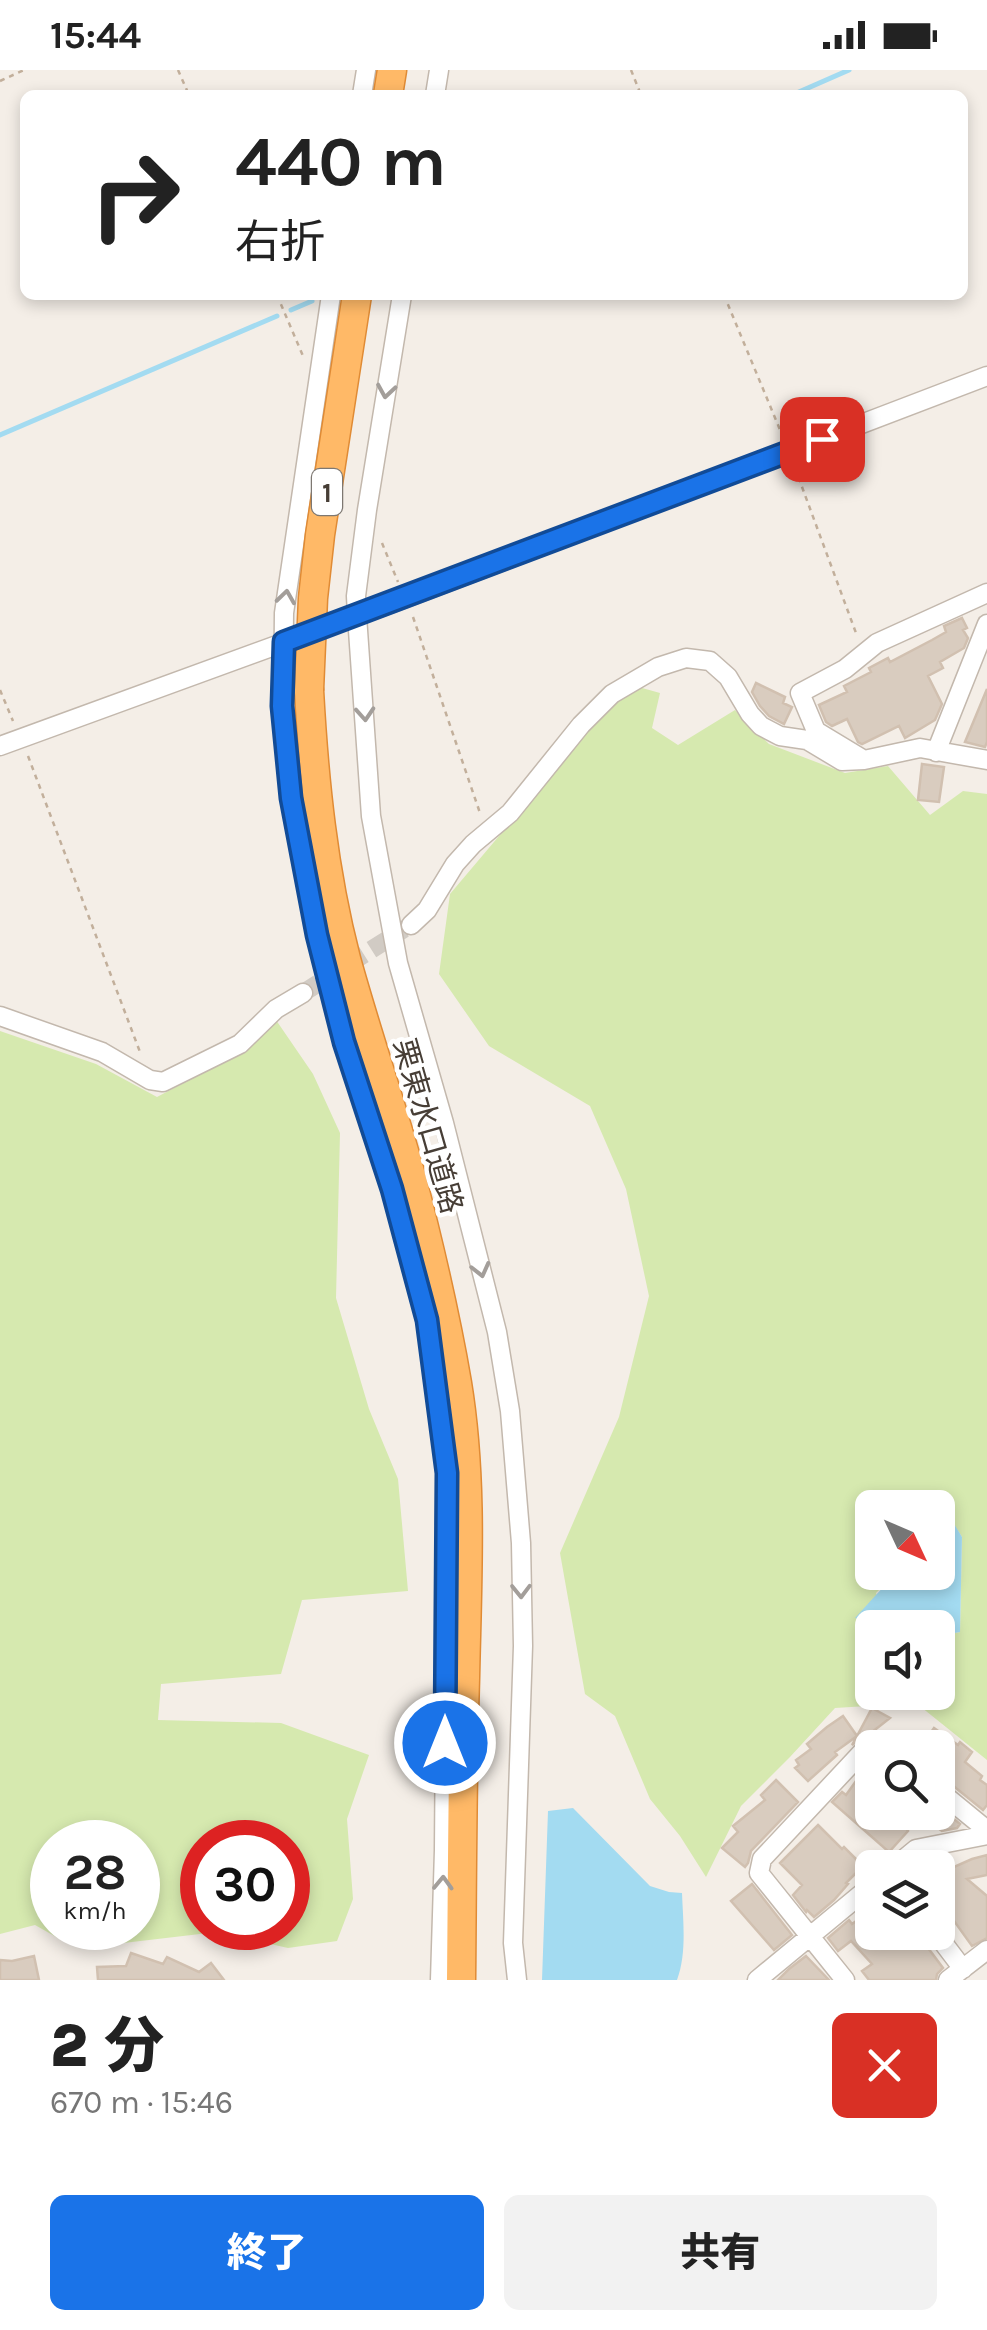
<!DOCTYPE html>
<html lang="ja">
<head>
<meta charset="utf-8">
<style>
	:root { --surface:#fff; --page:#f2f2f2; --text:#222; --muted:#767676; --accent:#1a73e8 }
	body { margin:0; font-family:Karla,"Noto Sans JP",sans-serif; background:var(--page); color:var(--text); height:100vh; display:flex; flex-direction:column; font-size:38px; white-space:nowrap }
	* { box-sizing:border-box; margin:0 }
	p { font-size:32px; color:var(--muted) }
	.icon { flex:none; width:55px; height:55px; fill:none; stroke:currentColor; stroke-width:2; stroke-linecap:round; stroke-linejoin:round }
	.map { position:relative; height:1910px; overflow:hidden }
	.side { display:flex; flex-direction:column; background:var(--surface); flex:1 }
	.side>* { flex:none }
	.guide { position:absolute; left:20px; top:20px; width:948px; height:210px; border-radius:15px; box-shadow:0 5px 15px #0003; background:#fff; color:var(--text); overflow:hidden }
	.needle { width:65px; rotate:134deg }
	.tools { position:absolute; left:855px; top:1420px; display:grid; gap:20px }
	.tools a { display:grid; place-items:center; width:100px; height:100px; border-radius:15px; background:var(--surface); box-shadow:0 5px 15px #0003; font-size:50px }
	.speed { position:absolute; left:30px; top:1750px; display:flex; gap:20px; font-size:50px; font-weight:700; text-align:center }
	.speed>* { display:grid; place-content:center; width:130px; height:130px; border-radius:50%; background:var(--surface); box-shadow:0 5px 15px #0003; line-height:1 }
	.speed small { font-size:25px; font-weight:400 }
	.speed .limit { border:15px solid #d22; background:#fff; color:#111 }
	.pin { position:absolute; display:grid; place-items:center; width:85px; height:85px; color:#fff; margin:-42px; border-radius:20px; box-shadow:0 5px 15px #0006 }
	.me { position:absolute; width:110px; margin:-55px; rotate:0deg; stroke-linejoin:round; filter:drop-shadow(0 0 8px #0008) }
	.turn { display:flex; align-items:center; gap:35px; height:210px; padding:0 50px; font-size:45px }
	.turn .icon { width:130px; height:130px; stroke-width:2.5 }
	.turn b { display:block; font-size:70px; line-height:85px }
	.round { display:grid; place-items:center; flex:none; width:105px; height:105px; border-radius:15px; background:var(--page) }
	.summary { display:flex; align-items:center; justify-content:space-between; height:170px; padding:0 50px }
	h1 { font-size:60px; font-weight:800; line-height:75px }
	.action { display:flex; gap:20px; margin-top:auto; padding:20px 50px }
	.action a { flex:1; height:115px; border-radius:15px; background:var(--accent); color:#fff; font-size:40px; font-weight:800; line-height:115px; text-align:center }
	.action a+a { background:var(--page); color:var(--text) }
	.status { display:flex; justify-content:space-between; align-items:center; height:70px; padding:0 50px; background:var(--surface); direction:ltr }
	.status svg { height:28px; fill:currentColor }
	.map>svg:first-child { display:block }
	.green { fill:#d6e9af; fill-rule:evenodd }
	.water { fill:#a3dbf1 }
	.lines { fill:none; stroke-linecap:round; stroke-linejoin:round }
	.stream { stroke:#a3dbf1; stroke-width:5 }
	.building { fill:#d9ccbf; stroke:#d1c0b0; stroke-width:2.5 }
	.minor-tunnel { stroke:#d1cbc4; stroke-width:18; stroke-dasharray:18 9; stroke-linecap:butt }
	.minor-casing { stroke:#c3b8ad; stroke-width:21 }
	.highway-casing { stroke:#e08b35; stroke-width:31 }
	.path { stroke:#c2af9b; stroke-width:2.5; stroke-dasharray:5 5; stroke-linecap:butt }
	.minor { stroke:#fff; stroke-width:18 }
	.highway { stroke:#ffb967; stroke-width:28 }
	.highway-bridge-casing { stroke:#e08b35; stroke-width:31; stroke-linecap:butt }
	.highway-bridge { stroke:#ffb967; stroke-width:28 }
	.oneway { stroke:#a39e9a }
	.route-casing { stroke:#114b97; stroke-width:25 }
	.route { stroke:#1a73e8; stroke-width:18 }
	.labels { text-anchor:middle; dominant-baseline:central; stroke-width:9; stroke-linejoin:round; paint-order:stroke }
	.shield { fill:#fff; stroke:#7e7872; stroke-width:2.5 }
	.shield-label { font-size:28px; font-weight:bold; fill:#473e36 }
	.street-label { font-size:30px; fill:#473e36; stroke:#fff }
</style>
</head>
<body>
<div class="status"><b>15:44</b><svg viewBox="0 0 49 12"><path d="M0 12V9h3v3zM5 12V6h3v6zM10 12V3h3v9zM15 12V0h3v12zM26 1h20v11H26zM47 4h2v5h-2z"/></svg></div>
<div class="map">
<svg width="987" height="1910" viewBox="0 0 987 1910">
	<rect width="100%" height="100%" fill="#f4eee7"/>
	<!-- green -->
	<path class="green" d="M635,616L660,623L652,658L678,675L735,640L769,674L845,703L888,696L930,745L963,721L987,724V1690L916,1633L835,1638L790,1687L741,1736L706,1807L680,1766L650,1729L615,1646L585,1624L560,1483L619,1347L649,1226L626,1119L590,1036L489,976L439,904L450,824L593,655ZM872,1438H938V1453L950,1448L962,1467L960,1562L938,1566V1622H872V1558L895,1557L885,1553L876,1523L896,1503L872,1502Z
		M276,950L313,1004L340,1063L336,1228L369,1339L398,1409L408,1521L302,1530L281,1604L161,1614L158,1650L281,1653L369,1685L347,1749L353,1829L337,1871L288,1878L217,1862L98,1876L65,1872L35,1855L0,1864V961L96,994L157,1027L246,980ZM52,1772H138V1858H52ZM202,1772H288V1858H202Z"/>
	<!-- water -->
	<path class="water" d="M950,1447L962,1467L960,1562L938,1566V1558L895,1557L855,1548L896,1503L938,1502V1453Z
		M573,1738L650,1816L669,1822L682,1823C683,1851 687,1883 677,1910H542L548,1741Z"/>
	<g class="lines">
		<!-- stream -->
		<path class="stream" d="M792,25L849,0
			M291,240L312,231
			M0,365L277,246"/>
	</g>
	<!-- building -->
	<path class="building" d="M962,548L967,558L963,560L968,568L964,578L940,592L943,598L928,606L942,634L935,650L905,668L899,656L862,674L858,672L847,649L832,656L826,652L819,635L847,622L844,616L871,602L869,598L888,588L890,592L932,570L946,562L944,556Z
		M756,613L785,627L783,633L792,637L784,654L769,646L760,636L752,622Z
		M987,619V672L985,677L965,672Z
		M922,694L944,697L939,732L918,730Z
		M872,1638L890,1648L867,1666L861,1667L852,1675L857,1666L835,1682L837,1685L808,1711L795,1698L799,1695L796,1690L811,1679L807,1674L827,1657L843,1646L857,1666Z
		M934,1658L958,1675L960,1672L972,1682L965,1692L982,1706L980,1710L987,1715V1735L983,1740L946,1710L938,1708V1678H920Z
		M861,1704L872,1715V1742H894L908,1761L889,1782L832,1732L842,1722L846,1725Z
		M776,1710L798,1732L751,1781L748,1793L745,1797L722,1778L738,1762L733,1756L765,1730L761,1725Z
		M938,1736L960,1754L957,1758L942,1761L938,1758Z
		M818,1755L842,1779L844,1777L863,1796L846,1813L848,1814L834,1830L814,1847L807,1840L806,1842L793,1825L802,1815L780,1793Z
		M987,1785V1805L967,1809L987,1826V1868L972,1876L947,1841L938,1848V1804L972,1789Z
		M752,1814L792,1865L774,1880L731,1831Z
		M872,1848V1862H916L943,1898L937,1904L936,1910H869L862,1901L872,1894L851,1871L838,1881L828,1868L849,1850L852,1854L859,1849L864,1855Z
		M131,1883L163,1894L167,1887L199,1902L211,1893L224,1910H98L97,1897L126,1896Z
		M34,1886L39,1910H0V1890L12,1891Z
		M806,1886L829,1910H778L789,1899Z"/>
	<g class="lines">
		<!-- minor-tunnel -->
		<path class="minor-tunnel" d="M303,923L404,859"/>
		<!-- minor casing -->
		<g class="minor-casing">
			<path id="minor" d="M362,25L366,0
				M435,25L439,0
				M331,225L284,543L283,636L291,728L317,865L344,972L392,1119L427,1249L447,1403L444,1780L440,1910
				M402,225L367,440L356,526L357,546L371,746L398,893L444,1053L497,1262L510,1341L521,1473L523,1576L513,1873L517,1910
				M987,523L877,573L845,599L800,623L816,661L864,690L920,678L987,690
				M0,676L406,528L987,306
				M936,682L987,554
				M411,855L427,840L455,794L473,774L510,743L581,655L612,624L658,597L686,588L710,591L728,607L750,644L761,656L780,666L807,670L842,691L864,690
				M0,946L102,982L150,1010L163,1012L240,974L276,939L303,923
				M938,1720L987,1760
				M893,1798L916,1779L987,1765
				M935,1862L963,1899
				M757,1910L872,1815
				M845,1910L759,1803L762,1789L866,1678L872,1679
				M948,1910L987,1880"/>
		</g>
		<!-- highway casing -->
		<g class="highway-casing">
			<path id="highway" d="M388,25L392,0
				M309,620C314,710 323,801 346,889C366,962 391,1033 411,1106C429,1175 445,1243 457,1313C473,1410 467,1510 465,1608C462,1708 462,1809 461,1910"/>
		</g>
		<!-- path -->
		<path class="path" d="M178,0L189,25
			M631,0L641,25
			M0,11L24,0
			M277,225L303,286
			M724,225L783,367
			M795,398L856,563
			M382,473L398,512
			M413,547L480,743
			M0,620L13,651
			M28,686L140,982"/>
		<!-- minor -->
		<use href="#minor" class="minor"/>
		<!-- highway -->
		<use href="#highway" class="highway"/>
		<!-- highway-bridge casing -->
		<g class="highway-bridge-casing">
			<path id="highway-bridge" d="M309,620L313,528L320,465L357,225"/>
		</g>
		<!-- highway-bridge -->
		<use href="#highway-bridge" class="highway-bridge"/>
	</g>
	<!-- one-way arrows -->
	<defs><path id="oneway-chevron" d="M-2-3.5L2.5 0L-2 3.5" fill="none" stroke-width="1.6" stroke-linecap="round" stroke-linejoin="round" transform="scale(2.5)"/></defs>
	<g class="oneway">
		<use href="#oneway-chevron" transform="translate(386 321) rotate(99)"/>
		<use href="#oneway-chevron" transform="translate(286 527) rotate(-82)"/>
		<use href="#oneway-chevron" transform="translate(365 644) rotate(86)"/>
		<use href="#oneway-chevron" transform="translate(481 1200) rotate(76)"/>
		<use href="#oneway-chevron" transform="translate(521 1521) rotate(89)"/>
		<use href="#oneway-chevron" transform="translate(443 1813) rotate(-88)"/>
	</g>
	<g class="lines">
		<!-- route casing -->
		<g class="route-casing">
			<path id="route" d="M445,1673L447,1403L427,1250L392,1119L344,972L317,865L291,728L282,636L284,572L822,369"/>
		</g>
		<!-- route -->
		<use href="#route" class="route"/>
	</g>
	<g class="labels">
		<!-- shield labels -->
		<rect class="shield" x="312" y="399" width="30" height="46" rx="8"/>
		<g class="shield-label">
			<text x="327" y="422">1</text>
		</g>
		<!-- street labels -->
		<g class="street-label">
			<text transform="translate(428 1056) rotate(74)">栗東水口道路</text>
		</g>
	</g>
</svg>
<div class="tools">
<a><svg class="needle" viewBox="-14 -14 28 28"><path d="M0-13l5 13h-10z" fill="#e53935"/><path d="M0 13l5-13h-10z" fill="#767676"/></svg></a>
<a><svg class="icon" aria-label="sound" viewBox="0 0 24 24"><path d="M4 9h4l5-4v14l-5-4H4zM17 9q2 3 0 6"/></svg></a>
<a><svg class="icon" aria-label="search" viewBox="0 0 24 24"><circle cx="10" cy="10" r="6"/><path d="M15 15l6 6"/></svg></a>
<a><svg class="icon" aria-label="layers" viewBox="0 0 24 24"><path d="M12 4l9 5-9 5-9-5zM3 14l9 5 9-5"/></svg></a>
</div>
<div class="speed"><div>28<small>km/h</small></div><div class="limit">30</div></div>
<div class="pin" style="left:822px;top:369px;background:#d93025"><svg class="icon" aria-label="arrive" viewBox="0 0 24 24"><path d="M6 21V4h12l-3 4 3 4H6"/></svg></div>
<svg class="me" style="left:445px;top:1673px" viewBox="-20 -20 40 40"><circle r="17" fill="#1a73e8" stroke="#fff" stroke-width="3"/><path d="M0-11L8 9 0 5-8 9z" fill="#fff"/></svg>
<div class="guide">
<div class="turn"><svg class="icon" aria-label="right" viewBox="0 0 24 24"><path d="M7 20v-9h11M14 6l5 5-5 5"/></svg><div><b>440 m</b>右折</div></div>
</div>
</div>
<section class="side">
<div class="summary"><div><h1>2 分</h1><p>670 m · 15:46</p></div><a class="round" style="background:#d93025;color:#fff"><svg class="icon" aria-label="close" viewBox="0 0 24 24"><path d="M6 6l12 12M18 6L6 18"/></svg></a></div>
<div class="action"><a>終了</a><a>共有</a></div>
</section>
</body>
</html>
